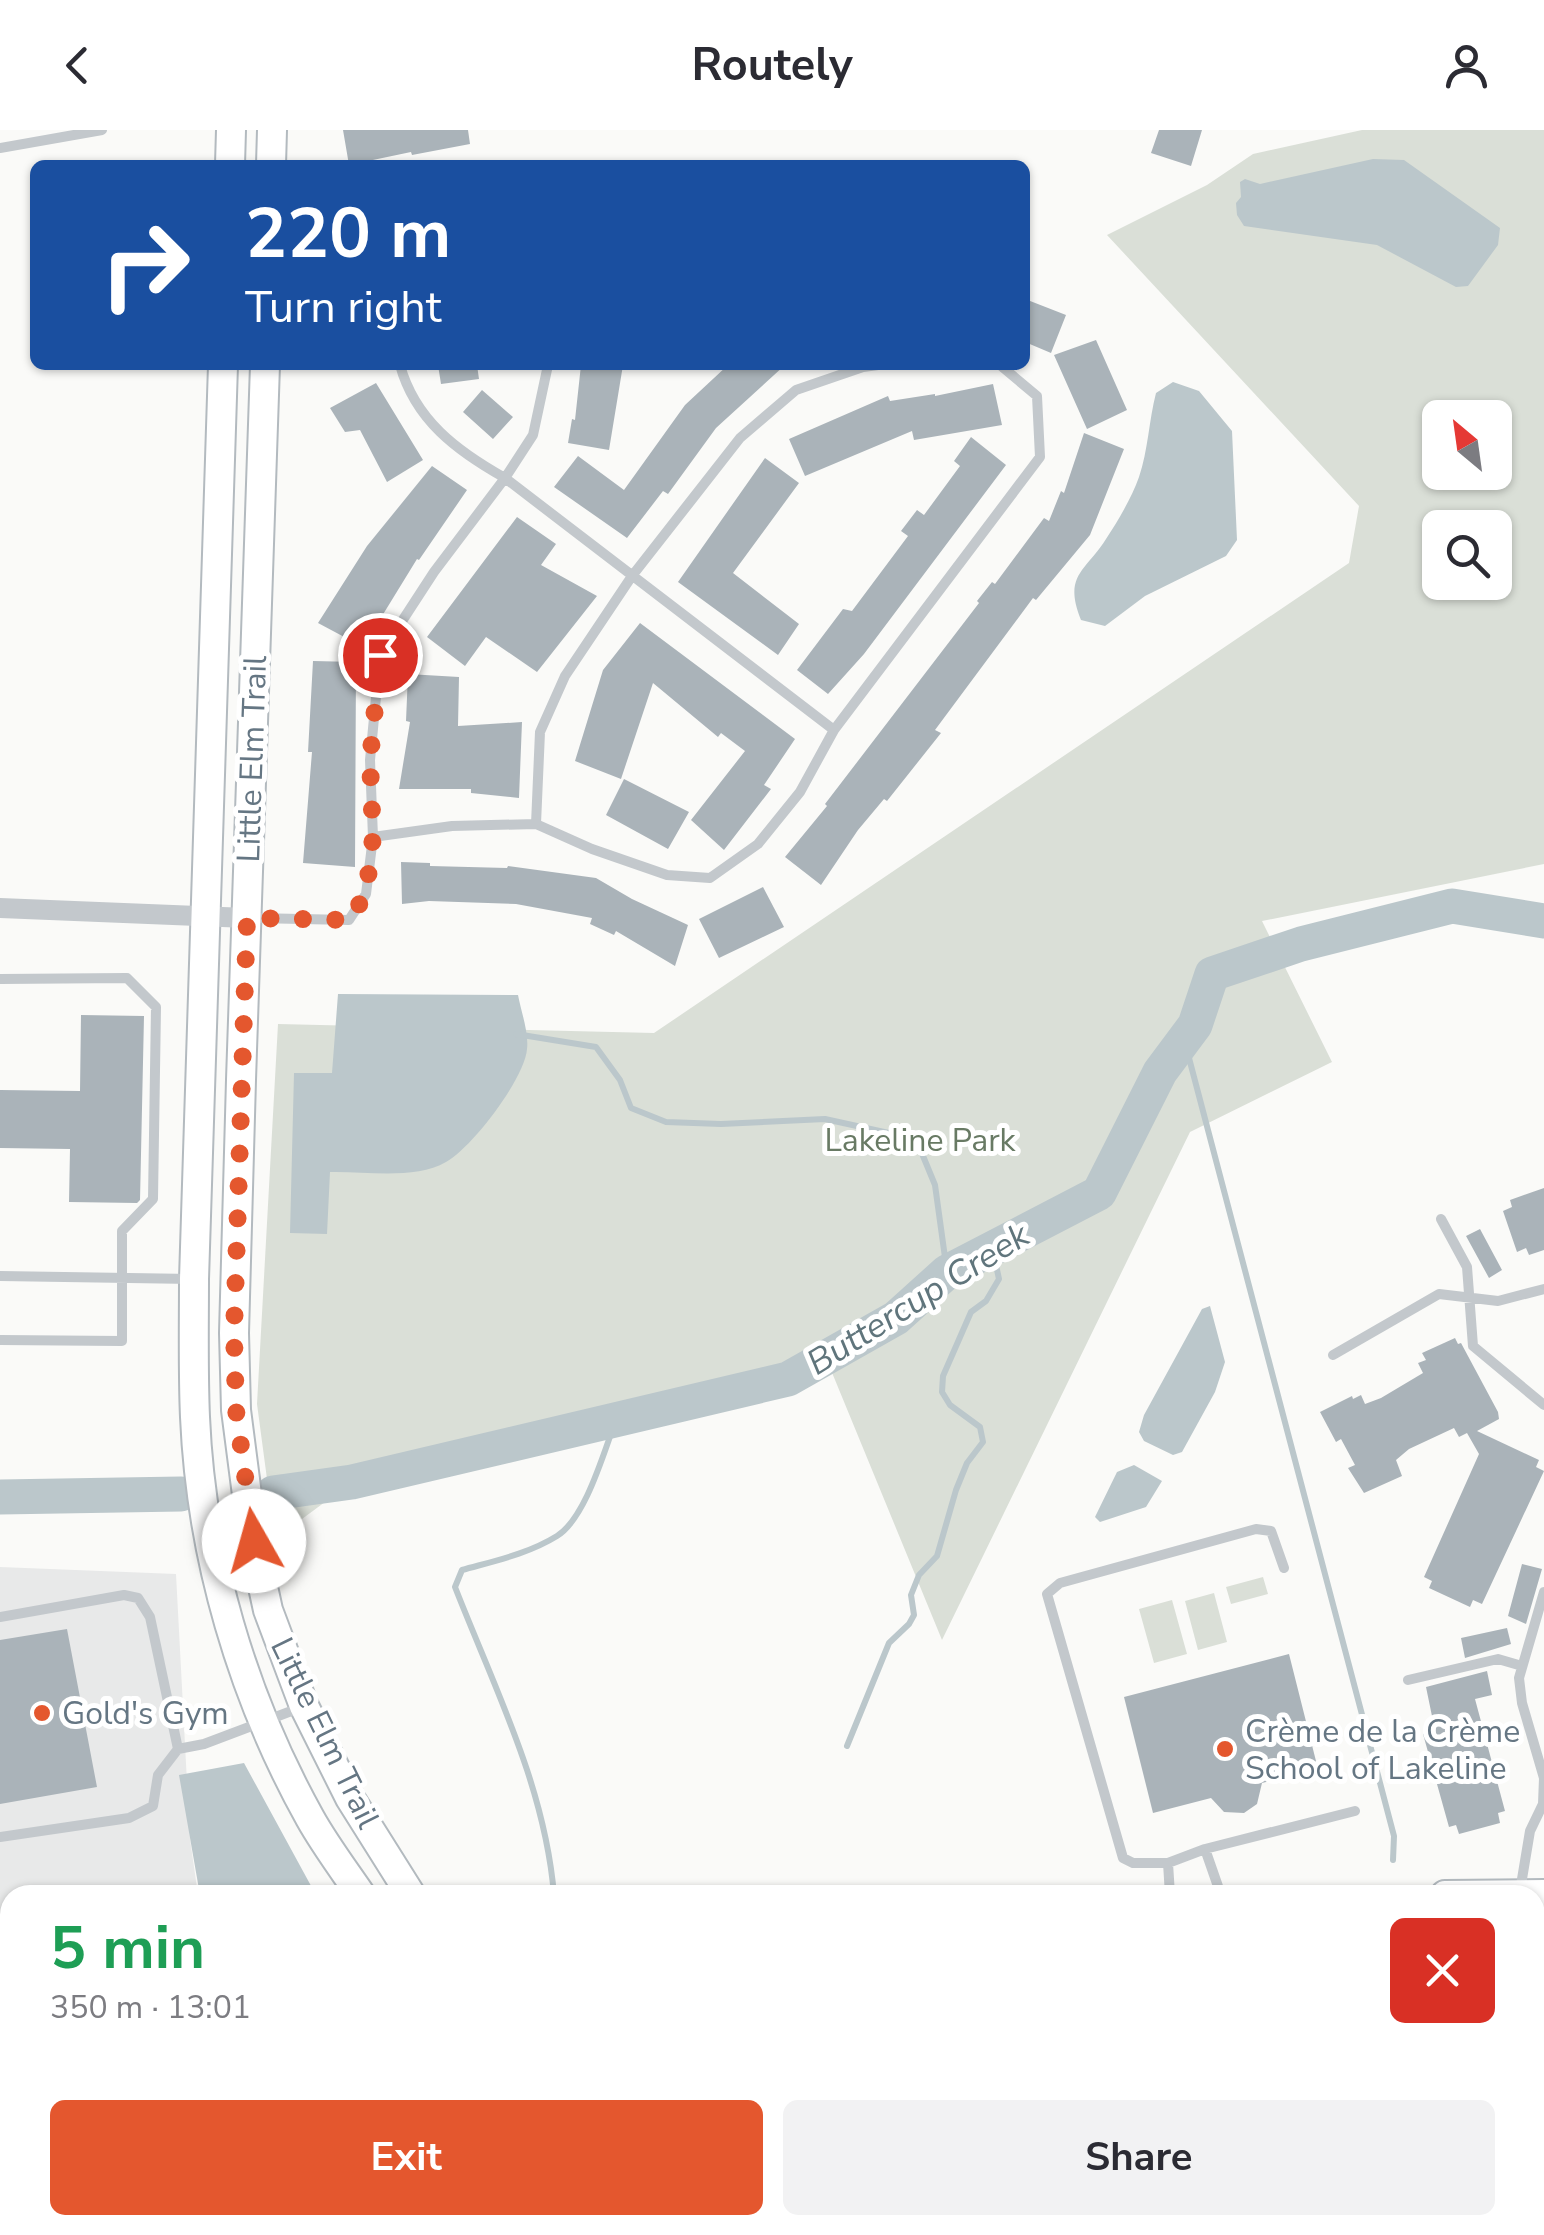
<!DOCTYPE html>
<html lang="en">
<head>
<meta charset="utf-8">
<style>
	:root { --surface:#fff; --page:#f2f2f3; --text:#2b2b33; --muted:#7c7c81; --accent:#e4572e }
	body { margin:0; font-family:"Nunito Sans",sans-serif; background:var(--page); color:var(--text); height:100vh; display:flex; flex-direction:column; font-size:38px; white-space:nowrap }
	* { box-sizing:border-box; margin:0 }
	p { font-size:32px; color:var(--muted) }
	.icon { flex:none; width:55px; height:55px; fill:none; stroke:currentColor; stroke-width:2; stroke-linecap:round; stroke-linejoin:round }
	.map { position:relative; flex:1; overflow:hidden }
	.side { position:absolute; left:0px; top:1755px; width:1545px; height:350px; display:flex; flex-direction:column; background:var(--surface); border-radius:30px 30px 0 0; box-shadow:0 2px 8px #0004 }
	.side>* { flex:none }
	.guide { position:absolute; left:30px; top:30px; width:1000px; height:210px; border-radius:15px; box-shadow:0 2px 8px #0004; background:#1a4fa0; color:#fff; overflow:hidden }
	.needle { width:65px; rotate:331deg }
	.tools { position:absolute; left:1422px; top:270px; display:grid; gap:20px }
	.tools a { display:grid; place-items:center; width:90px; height:90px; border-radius:15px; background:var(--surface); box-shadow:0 2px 8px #0004; font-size:50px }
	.pin { position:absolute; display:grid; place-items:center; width:85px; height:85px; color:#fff; margin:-42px; border:5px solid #fff; border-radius:50%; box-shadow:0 2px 10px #0007 }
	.me { position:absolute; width:110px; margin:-55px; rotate:353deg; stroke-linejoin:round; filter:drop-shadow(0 0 8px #0008) }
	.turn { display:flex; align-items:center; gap:35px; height:210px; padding:0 50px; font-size:45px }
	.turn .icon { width:130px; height:130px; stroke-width:2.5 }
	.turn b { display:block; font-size:70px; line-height:85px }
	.round { display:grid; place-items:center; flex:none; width:105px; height:105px; border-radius:15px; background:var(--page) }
	.summary { display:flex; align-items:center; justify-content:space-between; height:170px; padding:0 50px }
	h1 { font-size:60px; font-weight:700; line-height:75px; color:#1e9e55 }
	.primary-button { display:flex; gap:20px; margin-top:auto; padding:20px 50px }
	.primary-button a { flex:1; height:115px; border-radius:15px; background:var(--accent); color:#fff; font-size:40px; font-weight:700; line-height:115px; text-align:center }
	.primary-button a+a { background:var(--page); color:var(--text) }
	header { display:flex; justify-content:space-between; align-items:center; height:130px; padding:0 50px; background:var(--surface); font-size:45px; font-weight:700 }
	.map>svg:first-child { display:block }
	.built { fill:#e8e9e9 }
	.green { fill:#dadfd7; fill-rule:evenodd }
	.water { fill:#bbc7cb }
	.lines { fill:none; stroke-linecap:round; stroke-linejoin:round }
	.stream { stroke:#bbc7cb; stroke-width:6 }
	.river { stroke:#bbc7cb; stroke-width:35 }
	.building { fill:#aab3b9 }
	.secondary-casing { stroke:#b3babf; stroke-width:32 }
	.lane { stroke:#c3c8cc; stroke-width:10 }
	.street { stroke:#c3c8cc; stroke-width:20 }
	.secondary { stroke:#fff; stroke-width:28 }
	.route { stroke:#e4572e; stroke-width:18; stroke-dasharray:0 32.4 }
	.poi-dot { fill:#e4572e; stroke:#fff; stroke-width:4 }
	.labels { text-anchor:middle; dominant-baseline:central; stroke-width:10; stroke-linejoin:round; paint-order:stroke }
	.street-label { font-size:32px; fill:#657683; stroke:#fff }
	.park-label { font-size:32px; fill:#687a64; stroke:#fff }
	.poi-label { font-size:32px; fill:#657683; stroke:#fff; text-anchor:start }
	.water-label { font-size:35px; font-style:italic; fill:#60757c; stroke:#fff }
</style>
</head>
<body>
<header><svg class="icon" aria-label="back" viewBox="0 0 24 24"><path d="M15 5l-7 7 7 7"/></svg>Routely<svg class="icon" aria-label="person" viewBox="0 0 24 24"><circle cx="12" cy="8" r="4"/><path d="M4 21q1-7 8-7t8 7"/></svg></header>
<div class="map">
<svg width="1544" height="2105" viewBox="0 0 1544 2105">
	<rect width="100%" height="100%" fill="#fafaf8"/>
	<!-- built -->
	<path class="built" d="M0,1437L176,1444L190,1709L198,1765H10V2095H214L206,2105H0Z"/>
	<!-- green -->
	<path class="green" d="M1362,0H1544V734L1262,791L1332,932L1190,1002L942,1510L826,1228L352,1352L275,1409L257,1274L278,894L654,903L1349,433L1359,376L1107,105L1207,55L1253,24ZM1440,288H1495V342H1440ZM1440,398H1495V452H1440Z
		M1263,1447L1268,1464L1231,1474L1226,1457Z
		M1214,1463L1227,1512L1198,1520L1185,1471Z
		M1172,1470L1187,1524L1154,1533L1139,1479Z"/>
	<!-- water -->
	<path class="water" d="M1373,29L1404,30L1500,98L1498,115L1468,156L1456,157L1377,115L1244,96L1237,85L1236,73L1241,67L1240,52L1245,49L1260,54Z
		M1173,252L1199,261L1232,301L1237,410L1226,426L1145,466L1105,496L1081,490C1063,445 1085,442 1106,409C1118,391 1132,367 1139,347C1148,321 1149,290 1156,263Z
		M338,864L518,865C521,881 529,903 527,919C525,948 472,1018 446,1032C415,1050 365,1041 330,1042L327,1104L290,1103L294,943H332Z
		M1210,1176L1225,1232L1215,1262L1182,1322L1173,1325L1144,1311L1139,1302L1144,1285L1202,1179Z
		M1134,1335L1162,1351L1146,1377L1100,1392L1095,1387L1117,1342Z
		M244,1633L316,1765H200L179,1645Z"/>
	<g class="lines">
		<!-- stream -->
		<path class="stream" d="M516,904L596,917L620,950L631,978L666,992L721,994L825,989L916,1009L935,1055L947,1142
			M1184,909L1394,1706L1393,1730
			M847,1616L889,1513L909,1494L914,1485L911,1465L919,1445L937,1426L956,1360L967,1333L983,1312L980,1297L950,1275L942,1262L943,1246L971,1182L986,1171L999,1149L996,1135L1015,1106
			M554,1765C545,1656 494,1557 455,1457L462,1440C494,1431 528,1424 557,1406C586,1388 604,1321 616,1290
			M253,2105L260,2095"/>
		<!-- river -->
		<path class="river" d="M273,1363L352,1352L788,1249L896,1188L947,1142L1099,1063L1160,942L1195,895L1212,844L1301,814L1452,776L1544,791
			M0,1367L181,1364"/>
	</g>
	<!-- building -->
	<path class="building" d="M343,0H468L470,14L412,25L411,22L349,35Z
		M1159,0H1202L1191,36L1151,23Z
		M1025,169L1066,185L1051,223L1025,212Z
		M1096,210L1127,280L1087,299L1054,225Z
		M438,235H477L479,249L441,254Z
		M581,235H623L609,320L568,313L572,289L575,290Z
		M728,235H785L716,298L668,364L663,361L627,408L554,357L578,326L624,360L685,275Z
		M376,253L423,330L387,352L360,300L345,302L330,278Z
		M993,254L1002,295L914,310L912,301L805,346L789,309L888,266L890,271L935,264V266Z
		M482,260L513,287L493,309L463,282Z
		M1084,303L1124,319L1090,405L1036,470L1033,468L935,600L941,603L887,671L884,669L858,700L821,755L785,727L827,676L825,674L979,473L977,471L992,452L995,454L1044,388L1049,391L1061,361L1064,363Z
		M971,307L1006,335L864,524L828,564L797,540L843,479L852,481L908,406L901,401L917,380L924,385L960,336L954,331Z
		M765,328L799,353L733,443L799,494L778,525L678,452Z
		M432,336L467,360L419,430L417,429L363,517L318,493L367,416Z
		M517,387L556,414L541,435L597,466L537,542L486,507L465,536L427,507Z
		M640,493L795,609L764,655L771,659L724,720L691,690L745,621L721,603L718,607L653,553L621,649L575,631L603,540Z
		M313,531L356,532L355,737L303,733L312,622H308Z
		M408,544L459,547L458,596L522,592L519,668L471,663V659H399L410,592L406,591Z
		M624,649L689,682L668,719L606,685Z
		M401,732L430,733V736L507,738L508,736L596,748L632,769L688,795L675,836L616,801L614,805L590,794L592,788L516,774L429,771L402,774Z
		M763,757L784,797L719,828L699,789Z
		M81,885L144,886L140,1070L137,1073L69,1072L70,1019L0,1018V960L80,961Z
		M1544,1058V1120L1529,1125L1526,1118L1517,1122L1503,1081L1512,1077L1510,1070Z
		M1480,1099L1502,1140L1489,1148L1466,1106Z
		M1455,1208L1458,1214L1461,1213L1498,1282L1499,1289L1477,1301L1539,1330L1536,1337L1544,1341L1482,1474L1473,1470L1470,1477L1429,1458L1432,1451L1424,1447L1479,1324L1467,1303L1459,1307L1454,1298L1409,1319L1396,1330L1402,1346L1364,1363L1348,1338L1355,1335L1341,1309L1336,1312L1320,1282L1352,1266L1353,1269L1361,1265L1365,1274L1381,1268L1423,1243L1418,1233L1426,1230L1422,1223Z
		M1522,1434L1542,1439L1526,1494L1508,1486Z
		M1507,1498L1511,1514L1465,1528L1461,1508Z
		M67,1499L97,1657L0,1674V1510Z
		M1289,1524L1318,1639L1262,1653L1257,1674L1244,1683L1224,1682L1211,1668L1153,1683L1124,1567Z
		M1487,1541L1492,1565L1475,1569L1505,1681L1498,1683L1500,1693L1459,1704L1456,1695L1449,1697L1423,1604L1431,1602L1428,1592L1433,1591L1426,1557Z"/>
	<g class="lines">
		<!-- secondary casing -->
		<g class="secondary-casing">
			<path id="secondary" d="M230,35L231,0
				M271,35L272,0
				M223,235L194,1149C194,1195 193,1241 195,1287C201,1426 242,1566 310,1688C325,1715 344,1740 361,1765
				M265,235L241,950L234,1203L236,1280L253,1411L268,1480L304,1576L350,1668L411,1765
				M1445,1765L1544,1764
				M1535,1807H1544
				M581,2095L587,2105
				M626,2095L632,2105
				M753,2105L768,2095
				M829,2105L844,2095"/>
		</g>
		<!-- lane -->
		<path class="lane" d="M0,18L102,0
			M548,235L533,305L505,348L834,600L1040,327L1037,266L1000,235
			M536,694L540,602L565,546L632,446L740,308L796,260L863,237L878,235
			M373,707L452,696L536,694L592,719L667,745L710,748L758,714L800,662L834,600
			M248,788L349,790L366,764L373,707L370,630L380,525L434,442L505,348C457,321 415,290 400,235
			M0,849L127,848L156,877L153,1069L122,1101V1211L0,1210
			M1441,1089L1467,1137L1473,1216L1544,1275
			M0,1146L193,1149
			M1333,1225L1439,1164L1498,1171L1544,1159
			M1284,1438L1271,1401L1256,1399L1060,1453L1047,1464L1123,1728L1133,1733H1168L1205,1719L1355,1681
			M0,1487L124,1465L138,1468L150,1487L178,1619L204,1614L302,1577
			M1408,1550L1498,1529L1522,1536
			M0,1707L129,1688L153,1676L158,1645L178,1619
			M1205,1719L1221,1765
			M1168,1733L1170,1765
			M1520,1761L1530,1701L1543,1674L1544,1648L1522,1573L1519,1548L1544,1462
			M486,2095L492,2105
			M369,2105L382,2095
			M983,2105L990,2095
			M1019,2105L1021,2095
			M1239,2105L1247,2095"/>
		<!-- street -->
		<path class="street" d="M0,778L247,788
			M1345,2095L1349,2105"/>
		<!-- secondary -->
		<use href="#secondary" class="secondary"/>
	</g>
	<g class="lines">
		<!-- route -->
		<path class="route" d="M254,1411L236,1280L234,1202L247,788L349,790L366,764L373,707L370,630L380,525"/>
	</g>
	<!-- markers -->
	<g class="poi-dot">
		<circle cx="42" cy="1583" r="10"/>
		<circle cx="1225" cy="1619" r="10"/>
	</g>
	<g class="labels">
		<!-- street labels -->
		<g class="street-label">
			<text transform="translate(252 629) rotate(-88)">Little Elm Trail</text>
			<text transform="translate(325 1603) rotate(64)">Little Elm Trail</text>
		</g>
		<!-- park labels -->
		<g class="park-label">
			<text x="920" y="1010">Lakeline Park</text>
		</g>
		<!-- poi labels -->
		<g class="poi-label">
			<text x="62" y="1583">Gold's Gym</text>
			<text x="1245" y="1601">Crème de la Crème<tspan x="1245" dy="37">School of Lakeline</tspan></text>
		</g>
		<!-- water labels -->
		<g class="water-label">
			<text transform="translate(918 1169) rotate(-32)">Buttercup Creek</text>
		</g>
	</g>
</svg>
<div class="tools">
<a><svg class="needle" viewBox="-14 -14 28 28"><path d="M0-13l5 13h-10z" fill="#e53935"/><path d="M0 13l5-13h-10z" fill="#7c7c81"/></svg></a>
<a><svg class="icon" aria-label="search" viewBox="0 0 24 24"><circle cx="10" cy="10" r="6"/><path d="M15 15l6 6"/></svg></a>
</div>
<div class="pin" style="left:380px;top:525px;background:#d93025"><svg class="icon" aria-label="arrive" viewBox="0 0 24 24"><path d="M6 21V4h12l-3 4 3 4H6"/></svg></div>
<svg class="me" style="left:254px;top:1411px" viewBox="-20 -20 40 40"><circle r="19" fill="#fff"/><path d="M0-13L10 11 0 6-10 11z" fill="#e4572e"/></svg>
<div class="guide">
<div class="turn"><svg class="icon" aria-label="right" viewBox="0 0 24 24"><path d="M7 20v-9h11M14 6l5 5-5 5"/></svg><div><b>220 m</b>Turn right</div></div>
</div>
<section class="side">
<div class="summary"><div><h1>5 min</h1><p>350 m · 13:01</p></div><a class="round" style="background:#d93025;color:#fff"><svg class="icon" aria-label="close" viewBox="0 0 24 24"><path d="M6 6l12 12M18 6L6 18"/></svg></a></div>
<div class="primary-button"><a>Exit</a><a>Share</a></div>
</section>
</div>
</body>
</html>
